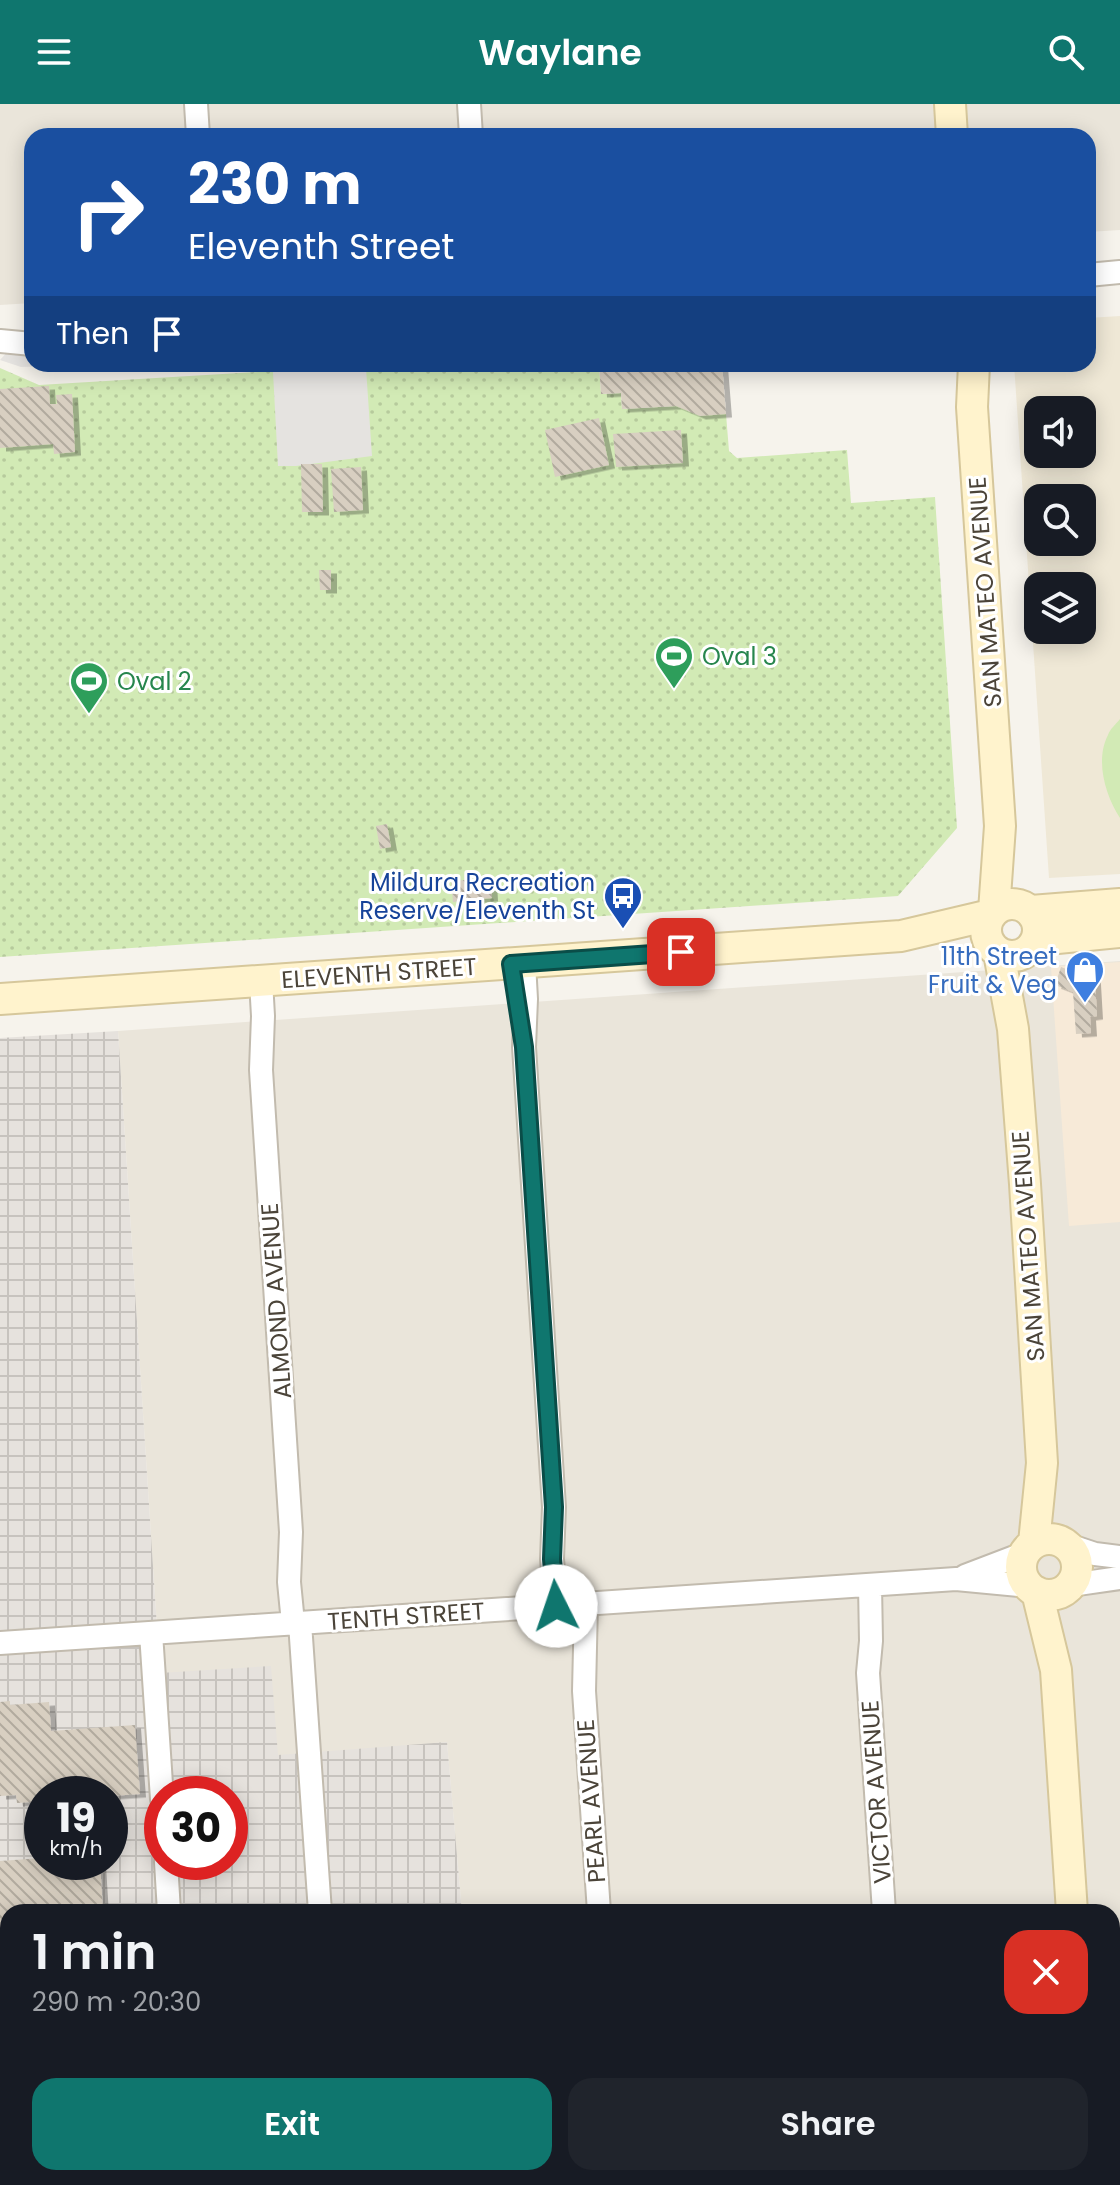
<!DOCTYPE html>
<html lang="en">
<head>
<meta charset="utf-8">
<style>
	:root { --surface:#171b24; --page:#20242c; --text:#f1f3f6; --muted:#9ea1a6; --accent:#0f766e }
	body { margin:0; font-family:Poppins,sans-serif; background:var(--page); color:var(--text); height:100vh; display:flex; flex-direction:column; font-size:30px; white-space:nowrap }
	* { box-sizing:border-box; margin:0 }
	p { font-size:26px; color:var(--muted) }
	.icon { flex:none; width:44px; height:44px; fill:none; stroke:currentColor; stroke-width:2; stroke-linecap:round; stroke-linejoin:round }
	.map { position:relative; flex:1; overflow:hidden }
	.panel { position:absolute; left:0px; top:1800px; width:1120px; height:282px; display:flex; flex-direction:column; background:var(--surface); border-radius:24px 24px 0 0; box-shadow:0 4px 20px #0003 }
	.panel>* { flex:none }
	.top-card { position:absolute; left:24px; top:24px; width:1072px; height:244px; border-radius:24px; box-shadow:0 4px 20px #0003; background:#1a4fa0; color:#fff; overflow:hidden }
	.controls { position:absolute; left:1024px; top:292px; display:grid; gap:16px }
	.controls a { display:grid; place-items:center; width:72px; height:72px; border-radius:16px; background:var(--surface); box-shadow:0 4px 20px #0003; font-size:40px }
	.speed { position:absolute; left:24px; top:1672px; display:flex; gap:16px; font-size:40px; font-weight:700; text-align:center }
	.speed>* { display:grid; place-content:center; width:104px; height:104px; border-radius:50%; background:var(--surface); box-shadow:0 4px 20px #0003; line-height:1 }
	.speed small { font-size:20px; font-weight:400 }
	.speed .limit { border:12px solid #d22; background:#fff; color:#111 }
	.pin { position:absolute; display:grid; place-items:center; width:68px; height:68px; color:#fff; margin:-34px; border-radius:16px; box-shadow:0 4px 12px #0006 }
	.me { position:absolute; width:88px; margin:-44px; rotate:356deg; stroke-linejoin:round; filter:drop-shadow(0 0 6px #0008) }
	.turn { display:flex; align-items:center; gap:28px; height:168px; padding:0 32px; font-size:36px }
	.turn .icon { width:104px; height:104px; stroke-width:2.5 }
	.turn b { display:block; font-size:56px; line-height:68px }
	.then { display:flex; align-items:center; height:76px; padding:0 32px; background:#0003; gap:16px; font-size:30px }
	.round { display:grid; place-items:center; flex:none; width:84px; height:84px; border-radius:24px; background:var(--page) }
	.overview { display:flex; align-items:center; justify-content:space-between; height:136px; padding:0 32px }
	h1 { font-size:48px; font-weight:600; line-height:60px }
	.cta { display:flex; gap:16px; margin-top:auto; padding:16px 32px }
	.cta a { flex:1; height:92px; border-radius:24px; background:var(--accent); color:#fff; font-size:32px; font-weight:600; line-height:92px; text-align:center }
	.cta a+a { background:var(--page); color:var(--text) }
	header { display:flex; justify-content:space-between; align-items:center; height:104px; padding:0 32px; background:var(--accent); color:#fff; font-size:36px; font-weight:600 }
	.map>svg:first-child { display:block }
	.residential { fill:#eae5da }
	.commercial { fill:#f7ead8 }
	.industrial { fill:url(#industrial-grid); fill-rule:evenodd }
	.education { fill:#efe8d6; fill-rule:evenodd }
	.green { fill:#d2eab5 }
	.park { fill:url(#park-dots) }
	.parking { fill:#e5e3e0 }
	.building { fill:url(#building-back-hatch); filter:url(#shadow) }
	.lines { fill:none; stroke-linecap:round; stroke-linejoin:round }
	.street-casing { stroke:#c2bbae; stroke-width:26 }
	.secondary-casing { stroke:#d6c79b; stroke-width:34 }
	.street { stroke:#fff; stroke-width:22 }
	.secondary { stroke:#fff3cd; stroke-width:30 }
	.route-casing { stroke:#0a4d48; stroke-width:20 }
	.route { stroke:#0f766e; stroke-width:14 }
	.labels { text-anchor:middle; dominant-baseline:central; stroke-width:6; stroke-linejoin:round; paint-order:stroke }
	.street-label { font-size:24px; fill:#4b4439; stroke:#fff }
	.leisure-label { font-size:24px; fill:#27864d; stroke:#fff; text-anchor:start }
	.transit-label { font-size:24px; fill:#164399; stroke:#fff; text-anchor:end }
	.shop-label { font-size:24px; fill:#366cbe; stroke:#fff; text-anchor:end }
</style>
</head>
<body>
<header><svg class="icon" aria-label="menu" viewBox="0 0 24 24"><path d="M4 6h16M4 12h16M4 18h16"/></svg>Waylane<svg class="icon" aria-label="search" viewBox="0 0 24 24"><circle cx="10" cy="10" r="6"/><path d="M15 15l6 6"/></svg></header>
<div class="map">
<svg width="1120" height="2081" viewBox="0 0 1120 2081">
	<defs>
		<pattern id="industrial-grid" width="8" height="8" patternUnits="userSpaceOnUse" patternTransform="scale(2)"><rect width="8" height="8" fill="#e6e2dd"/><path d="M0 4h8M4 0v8" fill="none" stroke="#c7c3be"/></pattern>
		<pattern id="park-dots" width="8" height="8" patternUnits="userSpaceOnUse" patternTransform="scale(2)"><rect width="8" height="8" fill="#d2eab5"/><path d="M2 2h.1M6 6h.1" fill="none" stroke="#b6ca9c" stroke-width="1.8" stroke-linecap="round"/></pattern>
		<pattern id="building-back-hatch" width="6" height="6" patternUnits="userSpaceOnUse" patternTransform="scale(2)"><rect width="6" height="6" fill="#d8cfc1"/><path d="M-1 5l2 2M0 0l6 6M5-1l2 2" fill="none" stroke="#b1aa9e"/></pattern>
		<filter id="shadow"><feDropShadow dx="6" dy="3.5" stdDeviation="0" flood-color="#0004"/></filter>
	</defs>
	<rect width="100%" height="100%" fill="#f6f3ec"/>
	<!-- residential -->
	<path class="residential" d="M0,0H1120V126L1088,128V32H32V199L0,201Z
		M1120,857V2081H878L877,2074H1112V1808H462L447,1639L278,1652L160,1569L118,927Z"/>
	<!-- commercial -->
	<path class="commercial" d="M1120,858V1118L1069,1122L1051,863Z"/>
	<!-- industrial -->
	<path class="industrial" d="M118,927L160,1569L271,1562L278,1651L447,1638L462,1808H8V2074H877L878,2081H0V934ZM42,1690H110V1758H42ZM162,1690H230V1758H162Z"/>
	<!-- education -->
	<path class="education" d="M1120,212V770L1049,774L1014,260H1088V214ZM1038,306H1082V350H1038ZM1038,394H1082V438H1038ZM1038,482H1082V526H1038Z"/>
	<!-- green -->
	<path class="green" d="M1120,615V714C1105,691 1095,656 1108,631C1110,625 1116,620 1120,615Z"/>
	<!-- park -->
	<path class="park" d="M392,260H599L601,290L621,289L622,305L676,302L726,310L729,347L737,354L847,346L851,399L935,393L957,724L898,792L0,853V264L39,281Z"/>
	<!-- parking -->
	<path class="parking" d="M9,246L32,249V260H104L21,263L0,256Z
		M366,264L372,352L296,362H278L273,268Z"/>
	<!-- building -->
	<path class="building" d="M599,260H722L726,310L700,312L676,302L622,305L621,289L601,290Z
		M49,282L50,300H57L56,291L72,290L75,348L54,350L53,340L0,344V285Z
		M599,314L609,361L555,373L545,326Z
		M681,326L683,359L616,363L613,330Z
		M301,360H322L323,408H302Z
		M361,363L363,406L334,408L331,365Z
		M319,466H331V486H320Z
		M387,720L391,743L380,745L376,722Z
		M491,774L492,794L453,798L451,777Z
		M1083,860H1094L1097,912L1090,913L1091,929L1076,930L1073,888L1055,881L1061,863L1079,870Z
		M10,1597V1601L49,1598L51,1627L135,1621L140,1690L110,1692V1690H42V1697L17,1699L16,1691L0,1692V1598Z
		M42,1754V1758H100L103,1808H8V1831H0V1757Z
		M7,2074H42V2081H7Z
		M56,2074H91V2081H56Z
		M110,2074H153V2081H110Z"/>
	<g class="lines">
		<!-- street casing -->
		<g class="street-casing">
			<path id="street" d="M196,0L198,32
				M469,0L471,32
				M1088,171L1120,168
				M0,237L32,240
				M524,859L526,895L524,943L554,1403L552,1455L556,1502
				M261,877L263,912L261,966L291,1428L289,1478L293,1519
				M1068,1441L1095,1450L1120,1453
				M965,1472L1025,1449
				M870,1481L871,1537L868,1569L884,1808
				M1071,1481L1120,1474
				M586,1500L584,1587L599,1808
				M300,1519L320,1808
				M151,1529L162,1695
				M0,1539L956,1475L1029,1482
				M166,1758L169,1808
				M186,2074L187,2081
				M338,2074L339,2081
				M617,2074L618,2081
				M902,2074V2081"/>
		</g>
		<!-- secondary casing -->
		<g class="secondary-casing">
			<path id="secondary" d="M950,0L952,32
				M974,260L972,303L1000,722L994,807
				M986 826a26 26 0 1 1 52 0a26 26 0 1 1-52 0Z
				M1031,807L1120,800
				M1037,836L1120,828
				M999,849L1013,925L1025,1080L1042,1359L1034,1439
				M0,895L901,832L990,811
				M1021 1463a28 28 0 1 1 56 0a28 28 0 1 1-56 0Z
				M1037,1488L1056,1566L1072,1808
				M1101,2074L1103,2081
				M1077,2081V2074"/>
		</g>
		<!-- street -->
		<use href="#street" class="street"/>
		<!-- secondary -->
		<use href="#secondary" class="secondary"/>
	</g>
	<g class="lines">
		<!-- route casing -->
		<g class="route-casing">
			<path id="route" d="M556,1502L552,1455L554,1403L524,943L511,860L681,848"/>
		</g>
		<!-- route -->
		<use href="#route" class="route"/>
	</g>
	<!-- icons -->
	<defs>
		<g id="stadium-pin" transform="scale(2)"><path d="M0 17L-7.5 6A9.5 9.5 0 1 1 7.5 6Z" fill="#2e9e5b" stroke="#fff"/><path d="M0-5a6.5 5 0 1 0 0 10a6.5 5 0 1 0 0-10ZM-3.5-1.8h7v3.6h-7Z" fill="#fff"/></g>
		<g id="bus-pin" transform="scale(2)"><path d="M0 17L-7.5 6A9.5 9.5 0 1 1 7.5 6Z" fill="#1a4fb4" stroke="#fff"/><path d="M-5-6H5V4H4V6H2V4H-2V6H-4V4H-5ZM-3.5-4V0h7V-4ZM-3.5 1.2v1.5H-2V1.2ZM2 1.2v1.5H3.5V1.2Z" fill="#fff"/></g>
		<g id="shop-pin" transform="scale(2)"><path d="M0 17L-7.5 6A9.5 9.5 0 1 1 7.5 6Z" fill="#3f7fe0" stroke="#fff"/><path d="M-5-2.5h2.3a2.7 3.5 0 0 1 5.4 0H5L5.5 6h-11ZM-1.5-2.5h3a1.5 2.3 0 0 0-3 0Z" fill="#fff"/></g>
	</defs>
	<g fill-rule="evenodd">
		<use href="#stadium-pin" x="674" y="552"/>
		<use href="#stadium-pin" x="89" y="577"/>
		<use href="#bus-pin" x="623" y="792"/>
		<use href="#shop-pin" x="1085" y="866"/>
	</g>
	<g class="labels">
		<!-- street labels -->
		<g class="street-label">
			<text transform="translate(985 488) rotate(-94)">SAN MATEO AVENUE</text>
			<text transform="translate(379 869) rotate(-4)">ELEVENTH STREET</text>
			<text transform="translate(1028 1142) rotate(-94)">SAN MATEO AVENUE</text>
			<text transform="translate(276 1197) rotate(-94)">ALMOND AVENUE</text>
			<text transform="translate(406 1512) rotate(-4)">TENTH STREET</text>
			<text transform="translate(876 1688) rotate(-94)">VICTOR AVENUE</text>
			<text transform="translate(591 1697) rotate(-94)">PEARL AVENUE</text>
		</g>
		<!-- leisure labels -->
		<g class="leisure-label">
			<text x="702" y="552">Oval 3</text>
			<text x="117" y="577">Oval 2</text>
		</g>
		<!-- transit labels -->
		<g class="transit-label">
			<text x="595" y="778">Mildura Recreation<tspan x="595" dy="28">Reserve/Eleventh St</tspan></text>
		</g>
		<!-- shop labels -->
		<g class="shop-label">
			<text x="1057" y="852">11th Street<tspan x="1057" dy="28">Fruit &amp; Veg</tspan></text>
		</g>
	</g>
</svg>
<div class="controls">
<a><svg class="icon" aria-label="sound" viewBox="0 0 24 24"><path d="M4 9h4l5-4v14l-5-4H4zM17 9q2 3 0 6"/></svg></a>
<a><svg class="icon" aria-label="search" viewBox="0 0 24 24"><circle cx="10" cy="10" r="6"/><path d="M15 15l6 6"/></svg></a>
<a><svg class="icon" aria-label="layers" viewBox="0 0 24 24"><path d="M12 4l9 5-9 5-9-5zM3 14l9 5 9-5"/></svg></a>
</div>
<div class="speed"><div>19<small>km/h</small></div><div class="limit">30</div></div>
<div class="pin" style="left:681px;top:848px;background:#d93025"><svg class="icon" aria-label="arrive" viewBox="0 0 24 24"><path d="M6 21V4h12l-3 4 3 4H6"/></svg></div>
<svg class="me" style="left:556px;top:1502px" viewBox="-20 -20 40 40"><circle r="19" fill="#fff"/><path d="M0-13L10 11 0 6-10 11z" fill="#0f766e"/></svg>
<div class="top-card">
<div class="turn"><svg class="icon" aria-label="right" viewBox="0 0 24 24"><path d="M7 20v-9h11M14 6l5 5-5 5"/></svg><div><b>230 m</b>Eleventh Street</div></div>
<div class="then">Then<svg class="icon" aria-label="arrive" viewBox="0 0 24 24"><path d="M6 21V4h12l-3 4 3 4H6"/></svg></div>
</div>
<section class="panel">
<div class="overview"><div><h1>1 min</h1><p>290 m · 20:30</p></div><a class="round" style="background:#d93025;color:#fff"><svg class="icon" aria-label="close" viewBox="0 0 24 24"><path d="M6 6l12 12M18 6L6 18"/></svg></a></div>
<div class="cta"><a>Exit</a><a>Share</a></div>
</section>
</div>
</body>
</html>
